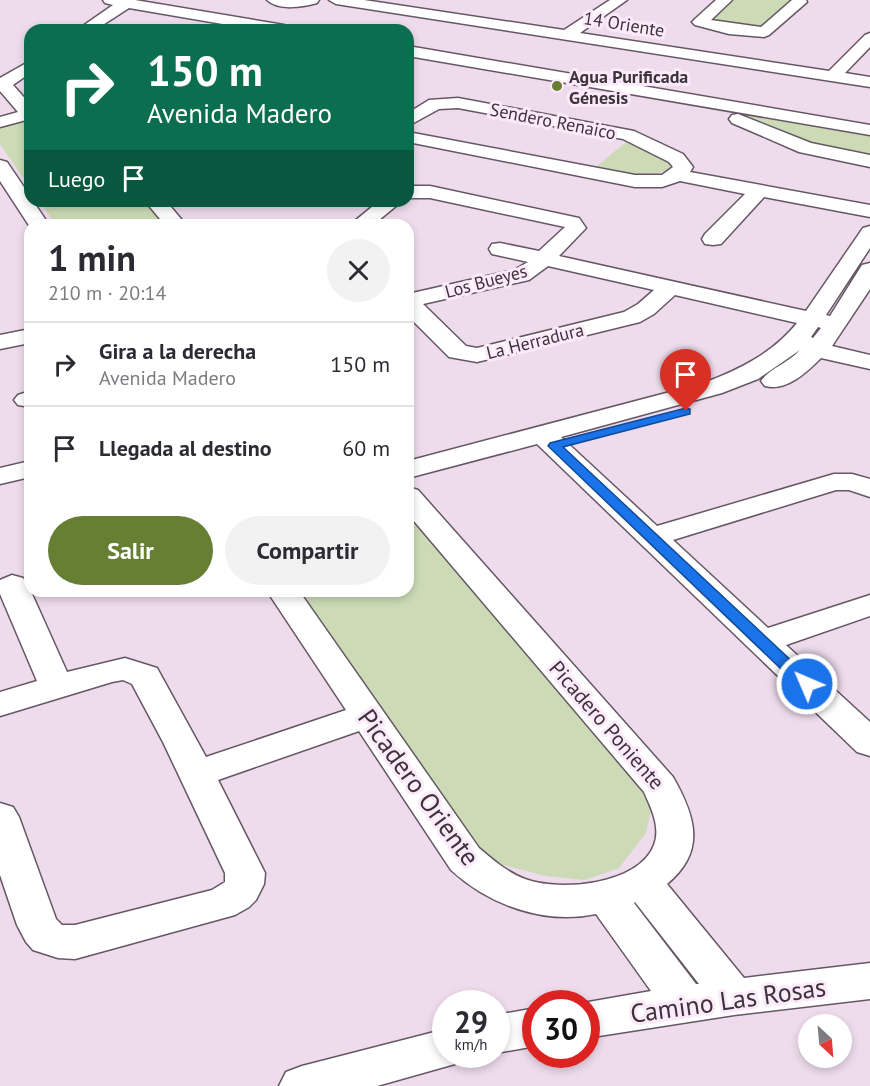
<!DOCTYPE html>
<html lang="es">
<head>
<meta charset="utf-8">
<style>
	:root { --surface:#fff; --page:#f2f2f3; --text:#2b2b33; --muted:#7c7c81; --line:#e1e1e2; --accent:#667f32 }
	body { margin:0; font-family:"PT Sans",sans-serif; background:var(--page); color:var(--text); height:100vh; display:flex; flex-direction:column; font-size:22px; white-space:nowrap }
	* { box-sizing:border-box; margin:0 }
	p { font-size:20px; color:var(--muted) }
	.icon { flex:none; width:33px; height:33px; fill:none; stroke:currentColor; stroke-width:2; stroke-linecap:round; stroke-linejoin:round }
	.map { position:relative; flex:1; overflow:hidden }
	.panel { position:absolute; left:24px; top:219px; width:390px; height:378px; display:flex; flex-direction:column; background:var(--surface); border-radius:18px; box-shadow:0 3px 9px #0003 }
	.panel>* { flex:none }
	.hud { position:absolute; left:24px; top:24px; width:390px; height:183px; border-radius:18px; box-shadow:0 3px 9px #0003; background:#0b6e4f; color:#fff; overflow:hidden }
	.needle { width:39px; rotate:154deg }
	.buttons { position:absolute; left:798px; top:1014px; display:grid; gap:12px }
	.buttons a { display:grid; place-items:center; width:54px; height:54px; border-radius:50%; background:var(--surface); box-shadow:0 3px 9px #0003; font-size:30px }
	.speed { position:absolute; left:432px; top:990px; display:flex; gap:12px; font-size:30px; font-weight:700; text-align:center }
	.speed>* { display:grid; place-content:center; width:78px; height:78px; border-radius:50%; background:var(--surface); box-shadow:0 3px 9px #0003; line-height:1 }
	.speed small { font-size:15px; font-weight:400 }
	.speed .limit { border:9px solid #d22; background:#fff; color:#111 }
	.pin { position:absolute; display:grid; place-items:center; width:51px; height:51px; color:#fff; margin:-62px -26px; border-radius:50% 50% 50% 0; rotate:-45deg; box-shadow:0 0 6px #0007 }
	.pin .icon { rotate:45deg }
	.me { position:absolute; width:66px; margin:-33px; rotate:315deg; stroke-linejoin:round; filter:drop-shadow(0 0 4px #0008) }
	.turn { display:flex; align-items:center; gap:21px; height:126px; padding:0 24px; font-size:27px }
	.turn .icon { width:78px; height:78px; stroke-width:2.5 }
	.turn b { display:block; font-size:42px; line-height:51px }
	.then { display:flex; align-items:center; height:57px; padding:0 24px; background:#0003; gap:12px; font-size:22px }
	.round { display:grid; place-items:center; flex:none; width:63px; height:63px; border-radius:32px; background:var(--page) }
	.overview { display:flex; align-items:center; justify-content:space-between; height:102px; padding:0 24px }
	h1 { font-size:36px; font-weight:600; line-height:45px }
	.button { display:flex; gap:12px; margin-top:auto; padding:12px 24px }
	.button a { flex:1; height:69px; border-radius:36px; background:var(--accent); color:#fff; font-size:24px; font-weight:600; line-height:69px; text-align:center }
	.button a+a { background:var(--page); color:var(--text) }
	ul { padding:0; list-style:none }
	li { display:flex; align-items:center; gap:18px; height:84px; padding:0 24px; border-top:2px solid var(--line) }
	li div { flex:1 }
	li b { display:block; font-size:22px }
	li em { font-style:normal }
	.map>svg:first-child { display:block }
	.green { fill:#ccdbb6 }
	.lines { fill:none; stroke-linecap:round; stroke-linejoin:round }
	.minor-casing { stroke:#665765; stroke-width:3 }
	.minor { fill:#fff; fill-rule:evenodd }
	.route { fill:#1a73e8; stroke:#114b97; stroke-width:1.5 }
	.poi-dot { fill:#667f32; stroke:#fce9fa; stroke-width:2 }
	.labels { text-anchor:middle; dominant-baseline:central; stroke-width:6; stroke-linejoin:round; paint-order:stroke }
	.far-street-label { font-size:18px; fill:#3b343b; stroke:#fce9fa }
	.far-poi-label { font-size:18px; font-weight:bold; fill:#3b343b; stroke:#fce9fa; text-anchor:start }
	.street-label { font-size:21px; fill:#3b343b; stroke:#fce9fa }
	.near-street-label { font-size:26px; fill:#3b343b; stroke:#fce9fa }
</style>
</head>
<body>
<div class="map">
<svg width="870" height="1086" viewBox="0 0 870 1086">
	<rect width="100%" height="100%" fill="#eedced"/>
	<!-- green -->
	<path class="green" d="M730,0H794L764,30L707,23Z
		M726,109L870,133V156L821,148Z
		M30,118V188L0,144V127Z
		M627,141L632,142L667,160L670,165L669,170L645,177L595,168Z
		M39,201H144L164,225H56Z
		M408,513L640,788L651,810L646,833L619,868L585,880L545,876L489,861L298,591H408Z"/>
	<g class="lines">
		<!-- minor casing -->
		<g class="minor-casing">
			<path id="minor" d="M103,0H135L284,25L292,30H258L129,8L95,30H77L113,5L105,3Z
				M267,0H319L317,3C303,7 278,11 267,0Z
				M329,0H364L564,30L610,0H627L580,33L829,71L865,35L870,33V47L845,73L870,77V87L336,4Z
				M716,0H732L711,20L761,27L792,0H806L807,2L769,35L764,37L729,34L695,25L692,22L695,19Z
				M408,46L870,125V135L408,56Z
				M30,61V73L13,85L30,104V119L0,127V117L18,112L0,91V78Z
				M458,98L634,131L683,154L693,167L690,172L870,205V217L764,197L721,244L713,245L705,244L702,239L705,234L745,194L680,181L662,187H635L408,142V132L635,175H662L673,167L669,162L623,139L458,108L439,109L408,126V113L429,100Z
				M738,114L811,143L870,155V167L799,152L732,123L729,119L732,115Z
				M0,160L7,162L30,196V201H33L49,225H30V227L0,181Z
				M408,186H430L579,218L586,228L559,256L806,311L863,228L870,226V248L826,315L830,316L862,265L870,263V289L832,346L870,355V369L821,358C807,372 786,392 765,386L761,381C770,368 790,362 800,350L758,379L722,393L561,437L657,526L834,474H852L870,479V497L849,490H836L673,540L768,628L870,595V616L786,645L870,722V756L857,752L537,444L408,478V461L704,383C740,369 773,353 797,323L675,295L654,314L640,322L477,362L449,357L408,316V294L514,270L528,262L492,254L489,249L492,244L500,243L539,251L565,227L430,198H408ZM548,266L654,290L638,304L624,312L477,348L466,346L423,304L529,280ZM818,327L821,328L813,338L811,337Z
				M145,201H166L186,225H165Z
				M379,201H402L373,225H350Z
				M30,329V343L0,349V335Z
				M30,391V407L18,405L14,400L18,395Z
				M30,461V477L0,484V468Z
				M408,487L418,490L673,777C695,816 707,851 667,884L744,978L870,963V999L734,1015L586,1038V1004H577L651,991L596,914C544,925 489,905 451,870L359,731L218,780L265,873L264,884L256,900L249,907L235,915L75,959L58,958L33,950L26,942L17,925L0,875V803L13,807L19,817L56,919L62,925H75L212,890L225,882V873L163,742L132,684L123,680L112,682L0,716V692L37,681L0,594V580L12,575L23,578L28,585L67,672L125,658L157,668L206,757L346,710L267,591H299L479,848C493,860 507,872 525,879C559,892 639,885 654,845C661,827 651,808 644,792L408,514ZM635,902L699,984H696L634,903Z
				M536,1008V1046L496,1053V1015Z
				M446,1029V1054H465L462,1062L377,1086H279L286,1072L302,1066Z"/>
		</g>
		<!-- minor -->
		<use href="#minor" class="minor"/>
	</g>
	<!-- route -->
	<path class="route" d="M686,408L690,409V414L563,447L812,680L814,684L812,688H801L548,446L550,443Z"/>
	<!-- markers -->
	<circle class="poi-dot" cx="557" cy="86" r="6"/>
	<g class="labels">
		<!-- far-street labels -->
		<g class="far-street-label">
			<text transform="translate(624 24) rotate(9)">14 Oriente</text>
			<text transform="translate(553 121) rotate(11)">Sendero Renaico</text>
			<text transform="translate(486 281) rotate(-15)">Los Bueyes</text>
			<text transform="translate(535 341) rotate(-14)">La Herradura</text>
		</g>
		<!-- far-poi labels -->
		<g class="far-poi-label">
			<text x="569" y="76">Agua Purificada<tspan x="569" dy="21">Génesis</tspan></text>
		</g>
		<!-- street labels -->
		<g class="street-label">
			<text transform="translate(607 725) rotate(49)">Picadero Poniente</text>
		</g>
		<!-- near-street labels -->
		<g class="near-street-label">
			<text transform="translate(419 787) rotate(54)">Picadero Oriente</text>
			<text transform="translate(728 1000) rotate(-8)">Camino Las Rosas</text>
		</g>
	</g>
</svg>
<div class="buttons">
<a><svg class="needle" viewBox="-14 -14 28 28"><path d="M0-13l5 13h-10z" fill="#e53935"/><path d="M0 13l5-13h-10z" fill="#7c7c81"/></svg></a>
</div>
<div class="speed"><div>29<small>km/h</small></div><div class="limit">30</div></div>
<div class="pin" style="left:686px;top:411px;background:#d93025"><svg class="icon" aria-label="arrive" viewBox="0 0 24 24"><path d="M6 21V4h12l-3 4 3 4H6"/></svg></div>
<svg class="me" style="left:807px;top:684px" viewBox="-20 -20 40 40"><circle r="17" fill="#1a73e8" stroke="#fff" stroke-width="3"/><path d="M0-11L8 9 0 5-8 9z" fill="#fff"/></svg>
<div class="hud">
<div class="turn"><svg class="icon" aria-label="right" viewBox="0 0 24 24"><path d="M7 20v-9h11M14 6l5 5-5 5"/></svg><div><b>150 m</b>Avenida Madero</div></div>
<div class="then">Luego<svg class="icon" aria-label="arrive" viewBox="0 0 24 24"><path d="M6 21V4h12l-3 4 3 4H6"/></svg></div>
</div>
<section class="panel">
<div class="overview"><div><h1>1 min</h1><p>210 m · 20:14</p></div><a class="round"><svg class="icon" aria-label="close" viewBox="0 0 24 24"><path d="M6 6l12 12M18 6L6 18"/></svg></a></div>
<ul>
<li><svg class="icon" aria-label="right" viewBox="0 0 24 24"><path d="M7 20v-9h11M14 6l5 5-5 5"/></svg><div><b>Gira a la derecha</b><p>Avenida Madero</p></div><em>150 m</em></li>
<li><svg class="icon" aria-label="arrive" viewBox="0 0 24 24"><path d="M6 21V4h12l-3 4 3 4H6"/></svg><div><b>Llegada al destino</b></div><em>60 m</em></li>
</ul>
<div class="button"><a>Salir</a><a>Compartir</a></div>
</section>
</div>
</body>
</html>
